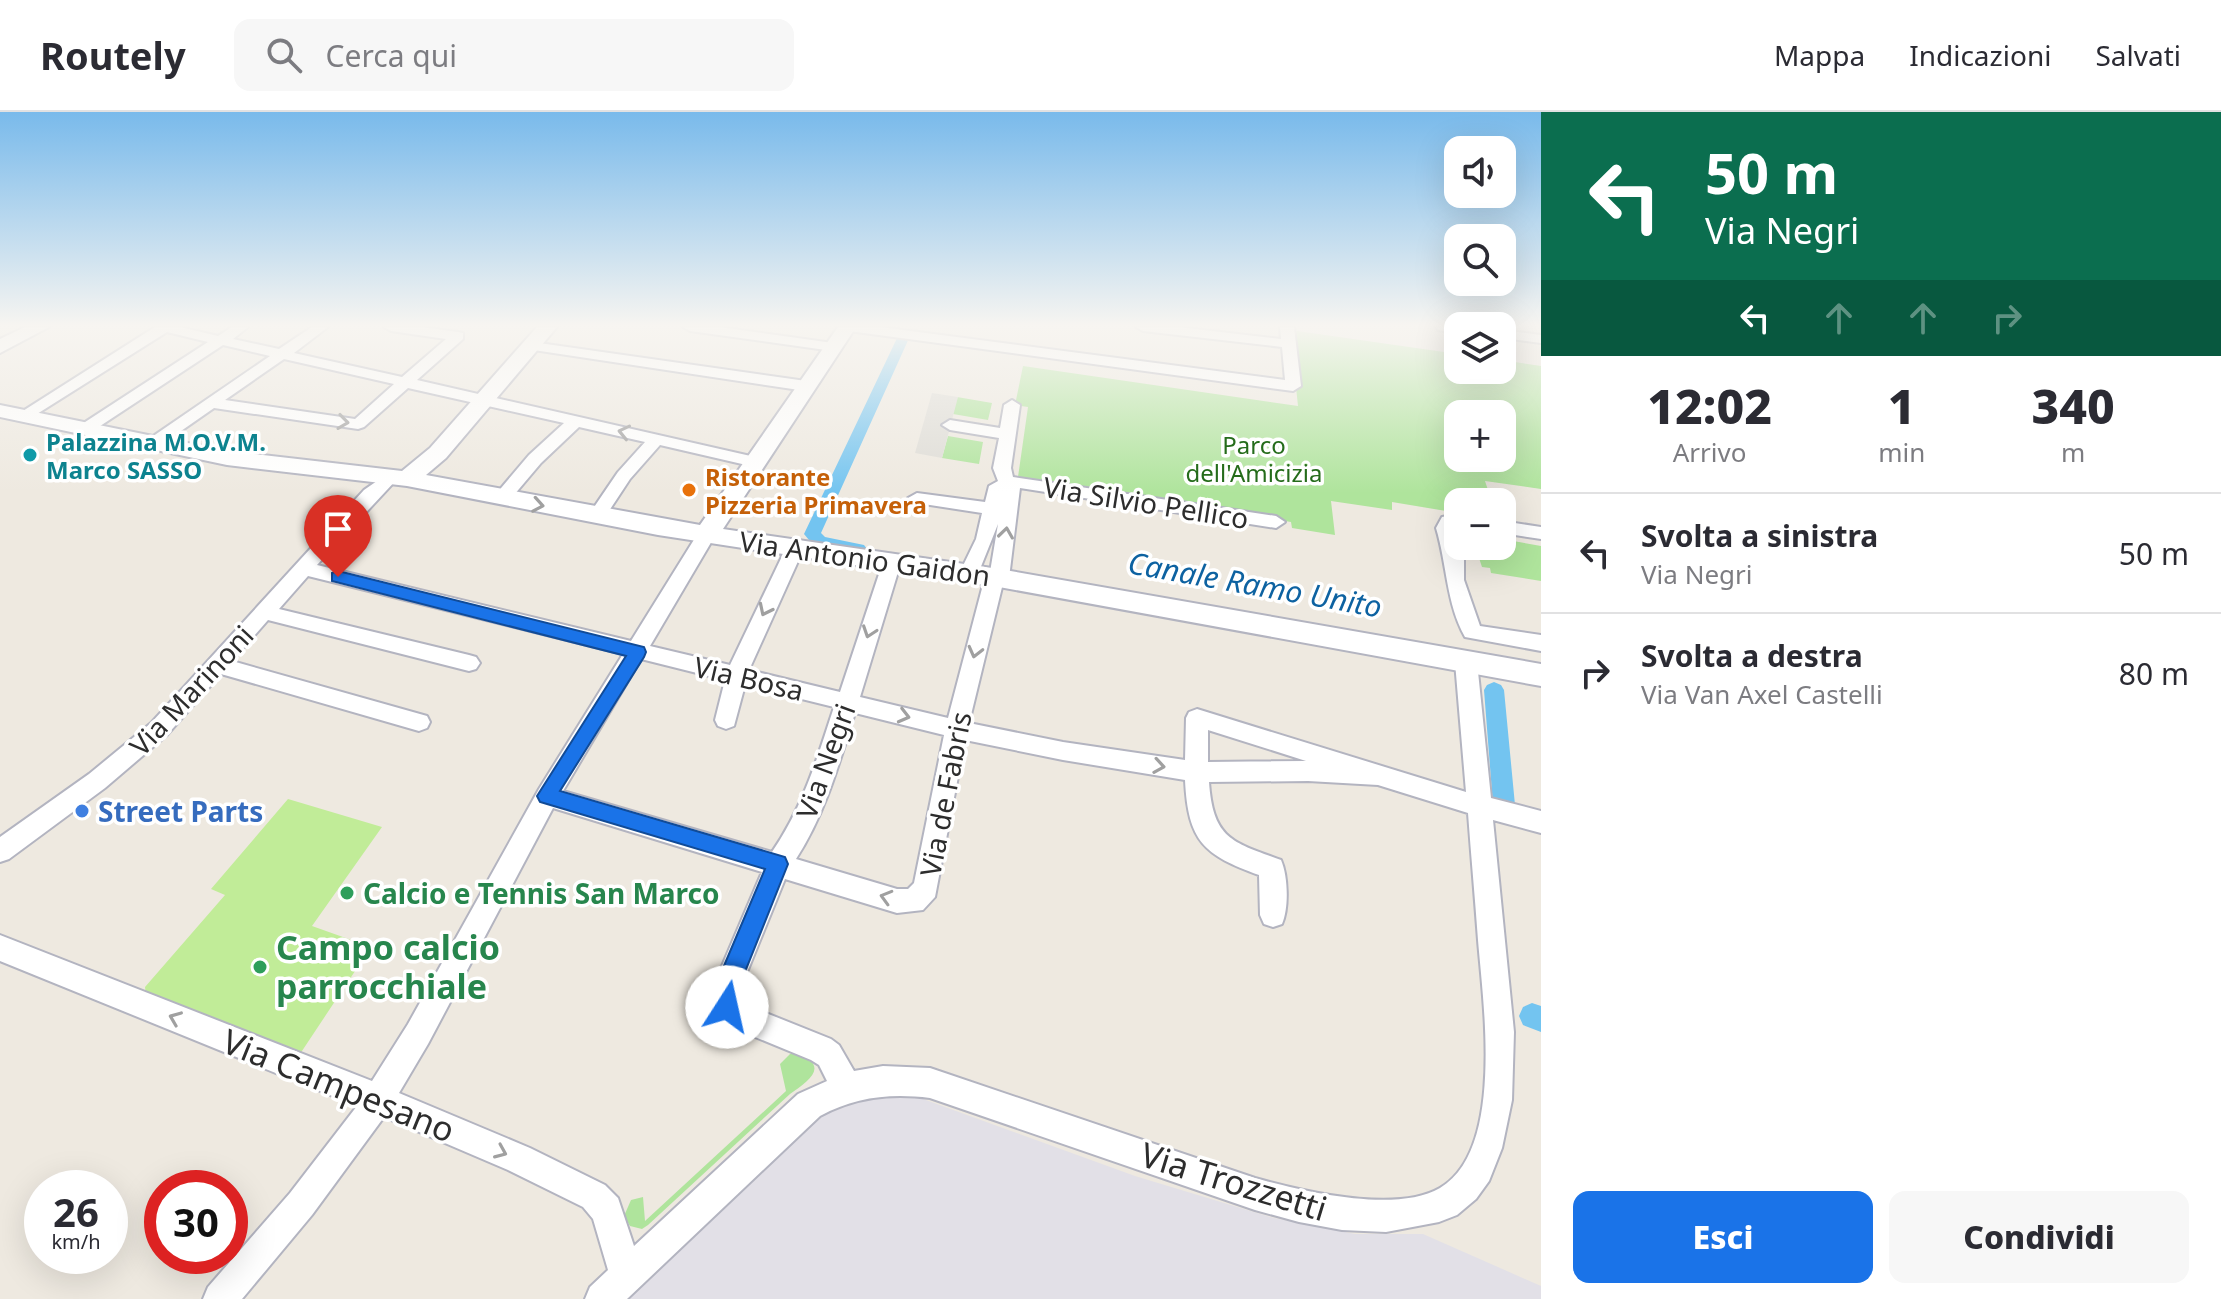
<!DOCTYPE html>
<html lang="it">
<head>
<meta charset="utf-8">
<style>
	:root { --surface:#fff; --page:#f7f7f7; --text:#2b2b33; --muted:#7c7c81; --line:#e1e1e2; --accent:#1a73e8 }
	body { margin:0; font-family:"Noto Sans",sans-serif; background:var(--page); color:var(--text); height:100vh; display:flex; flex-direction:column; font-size:30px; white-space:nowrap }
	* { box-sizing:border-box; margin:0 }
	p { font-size:26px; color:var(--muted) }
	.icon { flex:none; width:44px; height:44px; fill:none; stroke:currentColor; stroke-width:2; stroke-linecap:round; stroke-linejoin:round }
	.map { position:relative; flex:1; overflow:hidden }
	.drawer { display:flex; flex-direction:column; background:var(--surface); width:680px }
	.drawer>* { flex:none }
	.hud { background:#0b6e4f; color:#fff; overflow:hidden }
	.controls { position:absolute; left:1444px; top:24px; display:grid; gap:16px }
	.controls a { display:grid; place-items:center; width:72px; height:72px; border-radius:16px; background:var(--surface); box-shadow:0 8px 32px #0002; font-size:40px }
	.speed { position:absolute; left:24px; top:1058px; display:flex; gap:16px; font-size:40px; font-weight:700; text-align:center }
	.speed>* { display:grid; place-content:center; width:104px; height:104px; border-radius:50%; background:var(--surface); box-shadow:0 8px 32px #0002; line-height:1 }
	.speed small { font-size:20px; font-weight:400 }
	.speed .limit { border:12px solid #d22; background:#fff; color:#111 }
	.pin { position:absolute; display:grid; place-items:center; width:68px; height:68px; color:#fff; margin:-82px -34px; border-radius:50% 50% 50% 0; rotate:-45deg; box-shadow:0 0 8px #0007 }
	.pin .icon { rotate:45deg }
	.me { position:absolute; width:88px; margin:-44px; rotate:10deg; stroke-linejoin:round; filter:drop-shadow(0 0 6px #0008) }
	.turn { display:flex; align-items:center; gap:28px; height:168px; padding:0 32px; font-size:36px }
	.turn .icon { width:104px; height:104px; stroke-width:2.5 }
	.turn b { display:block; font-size:56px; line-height:68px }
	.lanes { display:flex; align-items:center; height:76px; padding:0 32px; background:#0003; justify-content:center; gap:40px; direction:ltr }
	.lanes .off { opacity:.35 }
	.eta { display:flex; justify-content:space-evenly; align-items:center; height:136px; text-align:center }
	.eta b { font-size:48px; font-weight:800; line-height:56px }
	.action { display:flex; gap:16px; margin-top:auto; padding:16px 32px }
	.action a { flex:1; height:92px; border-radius:16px; background:var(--accent); color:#fff; font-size:32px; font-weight:800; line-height:92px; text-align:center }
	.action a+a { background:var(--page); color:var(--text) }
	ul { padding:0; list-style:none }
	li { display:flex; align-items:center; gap:24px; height:120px; padding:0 32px; border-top:2px solid var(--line) }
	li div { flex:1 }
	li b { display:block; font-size:30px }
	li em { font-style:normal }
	header { display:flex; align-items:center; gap:48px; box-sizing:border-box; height:112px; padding:0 40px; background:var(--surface); border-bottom:2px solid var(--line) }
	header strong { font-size:38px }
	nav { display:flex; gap:44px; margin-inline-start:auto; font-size:28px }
	.search { width:560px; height:72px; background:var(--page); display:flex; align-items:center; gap:20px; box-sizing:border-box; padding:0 28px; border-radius:16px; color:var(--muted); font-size:30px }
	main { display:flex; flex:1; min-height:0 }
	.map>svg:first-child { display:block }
	.industrial { fill:#e2e0e7 }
	.green { fill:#afe49c; fill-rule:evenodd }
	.pitch { fill:#c1ec98 }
	.plaza { fill:#dedcd6 }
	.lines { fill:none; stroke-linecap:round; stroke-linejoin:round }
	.canal { fill:#73c4f0; fill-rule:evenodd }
	.street-casing { stroke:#b3b4c0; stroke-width:4 }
	.secondary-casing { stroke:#b3b4c0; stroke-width:4 }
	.street { fill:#fff; fill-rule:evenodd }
	.secondary { fill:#fff; fill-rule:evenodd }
	.oneway { stroke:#a0a0a0 }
	.route { fill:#1a73e8; stroke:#114b97; stroke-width:2 }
	.culture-dot { fill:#0f9aa8; stroke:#fff; stroke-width:3 }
	.food-dot { fill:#e8710a; stroke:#fff; stroke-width:3 }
	.shop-dot { fill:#3f7fe0; stroke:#fff; stroke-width:3 }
	.leisure-dot { fill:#2e9e5b; stroke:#fff; stroke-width:3 }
	.labels { text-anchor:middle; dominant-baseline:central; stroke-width:7; stroke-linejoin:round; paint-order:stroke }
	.far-culture-label { font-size:24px; font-weight:bold; fill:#0d838f; stroke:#fff; text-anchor:start }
	.far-park-label { font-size:24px; fill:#256c1b; stroke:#fff }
	.far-food-label { font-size:24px; font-weight:bold; fill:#c56008; stroke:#fff; text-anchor:start }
	.street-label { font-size:28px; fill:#2d2d2d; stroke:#fff }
	.shop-label { font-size:28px; font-weight:bold; fill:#366cbe; stroke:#fff; text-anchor:start }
	.leisure-label { font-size:28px; font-weight:bold; fill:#27864d; stroke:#fff; text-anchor:start }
	.water-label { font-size:30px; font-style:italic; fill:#0d62a1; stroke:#fff }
	.near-leisure-label { font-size:34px; font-weight:bold; fill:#27864d; stroke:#fff; text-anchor:start }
	.near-street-label { font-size:34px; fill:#2d2d2d; stroke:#fff }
</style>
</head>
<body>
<header>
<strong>Routely</strong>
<div class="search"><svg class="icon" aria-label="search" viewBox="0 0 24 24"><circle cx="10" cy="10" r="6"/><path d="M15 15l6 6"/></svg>Cerca qui</div>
<nav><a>Mappa</a><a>Indicazioni</a><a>Salvati</a></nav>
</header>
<main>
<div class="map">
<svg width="1541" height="1187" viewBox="0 0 1541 1187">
	<rect width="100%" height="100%" fill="#eee9e0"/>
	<!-- industrial -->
	<path class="industrial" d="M898,982L923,987L1135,1064L1274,1106L1355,1122H1423L1541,1174V1187H629L787,1032L824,1003L864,987Z"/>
	<!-- green -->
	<path class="green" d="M1290,218L1458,242V258H1502V248L1541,254V377L1485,369L1492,390H1458V401L1392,390V398L1331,389L1335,423L1292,416L1291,410L1018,365L1028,295L1015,293L1023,254L1298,294ZM1458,302H1502V346H1458Z
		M957,285L992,291L988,308L953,302Z
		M948,324L983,330L979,352L942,346Z
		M1502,427L1541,434V469L1491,461L1490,456L1482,455L1475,434H1502Z
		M797,940C831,955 808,969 790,982L648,1113L642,1117L630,1114L624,1104L631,1088L643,1085L645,1109L786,979L780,952L790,942Z"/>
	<!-- pitch -->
	<path class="pitch" d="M288,687L382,715L312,814L371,835L300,942L146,884L145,875L225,783L211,777Z"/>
	<!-- plaza -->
	<path class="plaza" d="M932,281L958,285L942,346L915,341Z"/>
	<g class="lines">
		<!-- canal -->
		<path class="canal" d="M904,220L910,224L821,421L825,425L864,433L867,437L858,443L814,434L804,422L898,224Z
			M1494,570L1501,573L1504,578L1515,693L1512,700L1504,702L1496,700L1493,693L1484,578L1487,573Z
			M1532,891L1541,894V920L1523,913L1519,904L1523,895Z"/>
		<!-- street casing -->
		<g class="street-casing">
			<path id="street" d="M155,215H180L218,224L232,215H248L233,227L279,237L312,215H328L294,241L402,265L446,227L391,219L384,215H421L458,220L463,221V227L417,268L755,345L763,350L755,355L660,333L630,367L603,408L597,410L588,404L618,360L645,330L579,315L541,351L508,390H496L493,386L496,382L529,343L564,311L408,276L364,315L358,317L214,296L158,335H146L144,332L146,329L270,244L223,233L91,320H79V314L208,230L167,220L29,307H17L15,304ZM284,247L394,272L355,307L225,288Z
				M683,215H719L833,231L840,235L833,239L690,219Z
				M842,215H880L1285,268L1282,235L1143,219L1136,215H1178L1281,227L1280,215H1294L1301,274L1293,279L849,219Z
				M1436,215H1458V221L1438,218Z
				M1502,218L1541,223V231L1502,226Z
				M532,230L806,269L814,274L806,279L527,237L525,234Z
				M1012,288L1020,293L1011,356L1013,365L1276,404L1285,410L1276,416L1020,376L1009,466L1003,471L969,611L1063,630L1185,648L1186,606L1189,600L1197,597L1466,680L1455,550L1459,544H1473L1477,550L1491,686L1541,699V721L1493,708L1514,920L1512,988L1502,1036L1489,1069L1476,1087L1457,1103L1439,1110L1386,1120L1342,1118L1299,1110L1255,1098L930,986C890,981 855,985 820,1004L627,1187H585L590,1175L608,1158L593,1107L583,1095L508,1058L384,1005L312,1103L242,1187H203L208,1175L290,1081L357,994L0,849V823L372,969L408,912L539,677L623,542L308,464L279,497L469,543L476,545L480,551L476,557L469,559L268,508L232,549L427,604L430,610L427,616L419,619L221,562L167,623L105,676L9,747L0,750V725L89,662L151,611L364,378L390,360L396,361L399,365L317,453L631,529L700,418L707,416L716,422L650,534L730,553L786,436L795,430L804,436L749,558L840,580L883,450L892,444L899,446L901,450L860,585L948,606L985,465L990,460L998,412L976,467H962L959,462L976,427L982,401L917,391L908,386L917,381L985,390L989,374L998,369L993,356L999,326L950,318L942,313L950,308L1000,316L1004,293ZM641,547L725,568L715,608L718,614L726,617L734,614L745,573L834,595C817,647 803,695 772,740L563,679ZM855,601L944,623L914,771L908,777H897L796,747C825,702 839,652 855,601ZM1208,618L1306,649L1208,650ZM965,628L1063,648L1185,668C1188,730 1204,743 1259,763L1260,803L1264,812L1273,815L1282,812C1289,796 1288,764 1281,748C1232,730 1213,727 1209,670L1308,669L1378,673L1468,701C1471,743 1475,786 1478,828C1483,891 1505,1038 1440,1076C1395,1102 1302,1079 1255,1066L930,956L883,954L854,959L839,933L831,927L741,891V875L785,767L897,801L923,798L935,785ZM553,696L762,760L713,875L712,888L721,911L811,948L819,953L827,969L798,982L634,1134L618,1086L605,1073L530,1036L399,981L428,932Z
				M1458,402V414L1454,416L1464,448V468L1480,514L1541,523V539L1465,525C1446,491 1447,452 1436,416L1442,405Z
				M1502,409L1541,415V427L1502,421Z"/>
		</g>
		<!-- secondary casing -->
		<g class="secondary-casing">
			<path id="secondary" d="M25,215H49L0,241V227Z
				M537,215H557L446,346L426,363L700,413L838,215H856L723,417L999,457L1541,552V574L999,475L658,423L407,374L227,353L0,305V293L227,339L402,359L430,336Z"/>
		</g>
		<!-- street -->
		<use href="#street" class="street"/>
		<!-- secondary -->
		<use href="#secondary" class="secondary"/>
	</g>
	<!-- one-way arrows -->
	<defs><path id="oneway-chevron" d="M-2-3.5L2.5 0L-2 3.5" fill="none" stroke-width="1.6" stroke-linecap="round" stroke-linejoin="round" transform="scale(2)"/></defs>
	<g class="oneway">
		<use href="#oneway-chevron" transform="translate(343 310) rotate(8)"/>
		<use href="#oneway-chevron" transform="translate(624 320) rotate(-167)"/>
		<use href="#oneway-chevron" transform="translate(538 393) rotate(10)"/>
		<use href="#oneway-chevron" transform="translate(1006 421) rotate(-82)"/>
		<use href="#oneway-chevron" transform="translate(765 498) rotate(116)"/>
		<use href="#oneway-chevron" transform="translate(869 520) rotate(109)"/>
		<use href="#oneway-chevron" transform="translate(975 540) rotate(104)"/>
		<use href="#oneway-chevron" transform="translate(904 604) rotate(14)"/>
		<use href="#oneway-chevron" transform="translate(1159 654) rotate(9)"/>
		<use href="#oneway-chevron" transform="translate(886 785) rotate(-164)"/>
		<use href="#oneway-chevron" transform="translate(175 906) rotate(-158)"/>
		<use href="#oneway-chevron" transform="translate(501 1040) rotate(23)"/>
	</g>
	<!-- sky -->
	<linearGradient id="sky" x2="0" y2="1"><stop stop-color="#79baeb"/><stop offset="0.56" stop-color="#f7f5f1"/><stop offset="1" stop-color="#f7f5f1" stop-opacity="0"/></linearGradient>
	<rect width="1541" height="381" fill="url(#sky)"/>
	<!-- route -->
	<path class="route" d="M338,459L644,535L646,540L644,545L560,679L785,745L788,752L739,875V895L736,903L727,907L719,903L715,875L765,757L547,692L540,690L537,684L626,544L332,469V461Z"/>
	<!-- markers -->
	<circle class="culture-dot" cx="30" cy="343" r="8"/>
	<circle class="food-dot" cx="689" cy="378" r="8"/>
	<circle class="shop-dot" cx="82" cy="699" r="8"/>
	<g class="leisure-dot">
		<circle cx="347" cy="781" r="8"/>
		<circle cx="260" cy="855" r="8"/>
	</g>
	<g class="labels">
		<!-- far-culture labels -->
		<g class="far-culture-label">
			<text x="46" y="329">Palazzina M.O.V.M.<tspan x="46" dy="28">Marco SASSO</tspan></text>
		</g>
		<!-- far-park labels -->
		<g class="far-park-label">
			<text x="1254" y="332">Parco<tspan x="1254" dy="28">dell'Amicizia</tspan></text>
		</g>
		<!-- far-food labels -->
		<g class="far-food-label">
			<text x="705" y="364">Ristorante<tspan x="705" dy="28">Pizzeria Primavera</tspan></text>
		</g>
		<!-- street labels -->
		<g class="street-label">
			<text transform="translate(1146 390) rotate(9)">Via Silvio Pellico</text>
			<text transform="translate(865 446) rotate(8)">Via Antonio Gaidon</text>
			<text transform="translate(749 566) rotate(13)">Via Bosa</text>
			<text transform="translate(191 578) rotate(-47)">Via Marinoni</text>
			<text transform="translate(825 649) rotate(-70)">Via Negri</text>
			<text transform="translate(945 682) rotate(-79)">Via de Fabris</text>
		</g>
		<!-- shop labels -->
		<g class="shop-label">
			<text x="98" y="699">Street Parts</text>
		</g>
		<!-- leisure labels -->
		<g class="leisure-label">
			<text x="363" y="781">Calcio e Tennis San Marco</text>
		</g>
		<!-- water labels -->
		<g class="water-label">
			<text transform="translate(1255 472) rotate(10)">Canale Ramo Unito</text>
		</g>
		<!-- near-leisure labels -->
		<g class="near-leisure-label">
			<text x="276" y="835">Campo calcio<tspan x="276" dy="39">parrocchiale</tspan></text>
		</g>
		<!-- near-street labels -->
		<g class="near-street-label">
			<text transform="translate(339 973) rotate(22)">Via Campesano</text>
			<text transform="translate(1234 1069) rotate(17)">Via Trozzetti</text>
		</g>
	</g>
</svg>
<div class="controls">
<a><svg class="icon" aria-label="sound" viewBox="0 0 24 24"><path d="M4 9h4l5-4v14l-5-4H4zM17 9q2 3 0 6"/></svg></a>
<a><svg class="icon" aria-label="search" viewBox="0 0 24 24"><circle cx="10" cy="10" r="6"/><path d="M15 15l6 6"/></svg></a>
<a><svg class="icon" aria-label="layers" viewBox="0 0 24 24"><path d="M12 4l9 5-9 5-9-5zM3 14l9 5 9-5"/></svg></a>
<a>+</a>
<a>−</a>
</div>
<div class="speed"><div>26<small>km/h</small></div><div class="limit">30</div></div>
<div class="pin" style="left:338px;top:465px;background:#d93025"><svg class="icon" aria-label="arrive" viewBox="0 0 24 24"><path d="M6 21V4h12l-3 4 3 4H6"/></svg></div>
<svg class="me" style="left:727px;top:895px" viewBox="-20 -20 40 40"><circle r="19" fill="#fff"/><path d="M0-13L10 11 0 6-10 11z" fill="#1a73e8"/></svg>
</div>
<section class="drawer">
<div class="hud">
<div class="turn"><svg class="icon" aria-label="left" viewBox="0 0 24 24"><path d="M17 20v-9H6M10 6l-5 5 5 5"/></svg><div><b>50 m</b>Via Negri</div></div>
<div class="lanes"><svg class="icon" aria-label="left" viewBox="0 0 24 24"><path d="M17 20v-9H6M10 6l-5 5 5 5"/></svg><svg class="icon off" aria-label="ahead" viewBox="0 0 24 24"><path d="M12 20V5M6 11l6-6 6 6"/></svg><svg class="icon off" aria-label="ahead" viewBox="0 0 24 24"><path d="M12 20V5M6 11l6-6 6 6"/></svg><svg class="icon off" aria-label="right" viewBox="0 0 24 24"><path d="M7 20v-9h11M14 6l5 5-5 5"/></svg></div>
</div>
<div class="eta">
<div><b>12:02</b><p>Arrivo</p></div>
<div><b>1</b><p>min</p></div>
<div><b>340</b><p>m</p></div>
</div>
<ul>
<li><svg class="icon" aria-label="left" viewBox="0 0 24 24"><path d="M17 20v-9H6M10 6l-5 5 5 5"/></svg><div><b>Svolta a sinistra</b><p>Via Negri</p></div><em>50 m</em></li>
<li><svg class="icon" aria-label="right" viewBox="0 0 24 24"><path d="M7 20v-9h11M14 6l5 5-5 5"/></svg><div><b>Svolta a destra</b><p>Via Van Axel Castelli</p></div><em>80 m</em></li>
</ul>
<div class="action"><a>Esci</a><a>Condividi</a></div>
</section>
</main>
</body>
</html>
